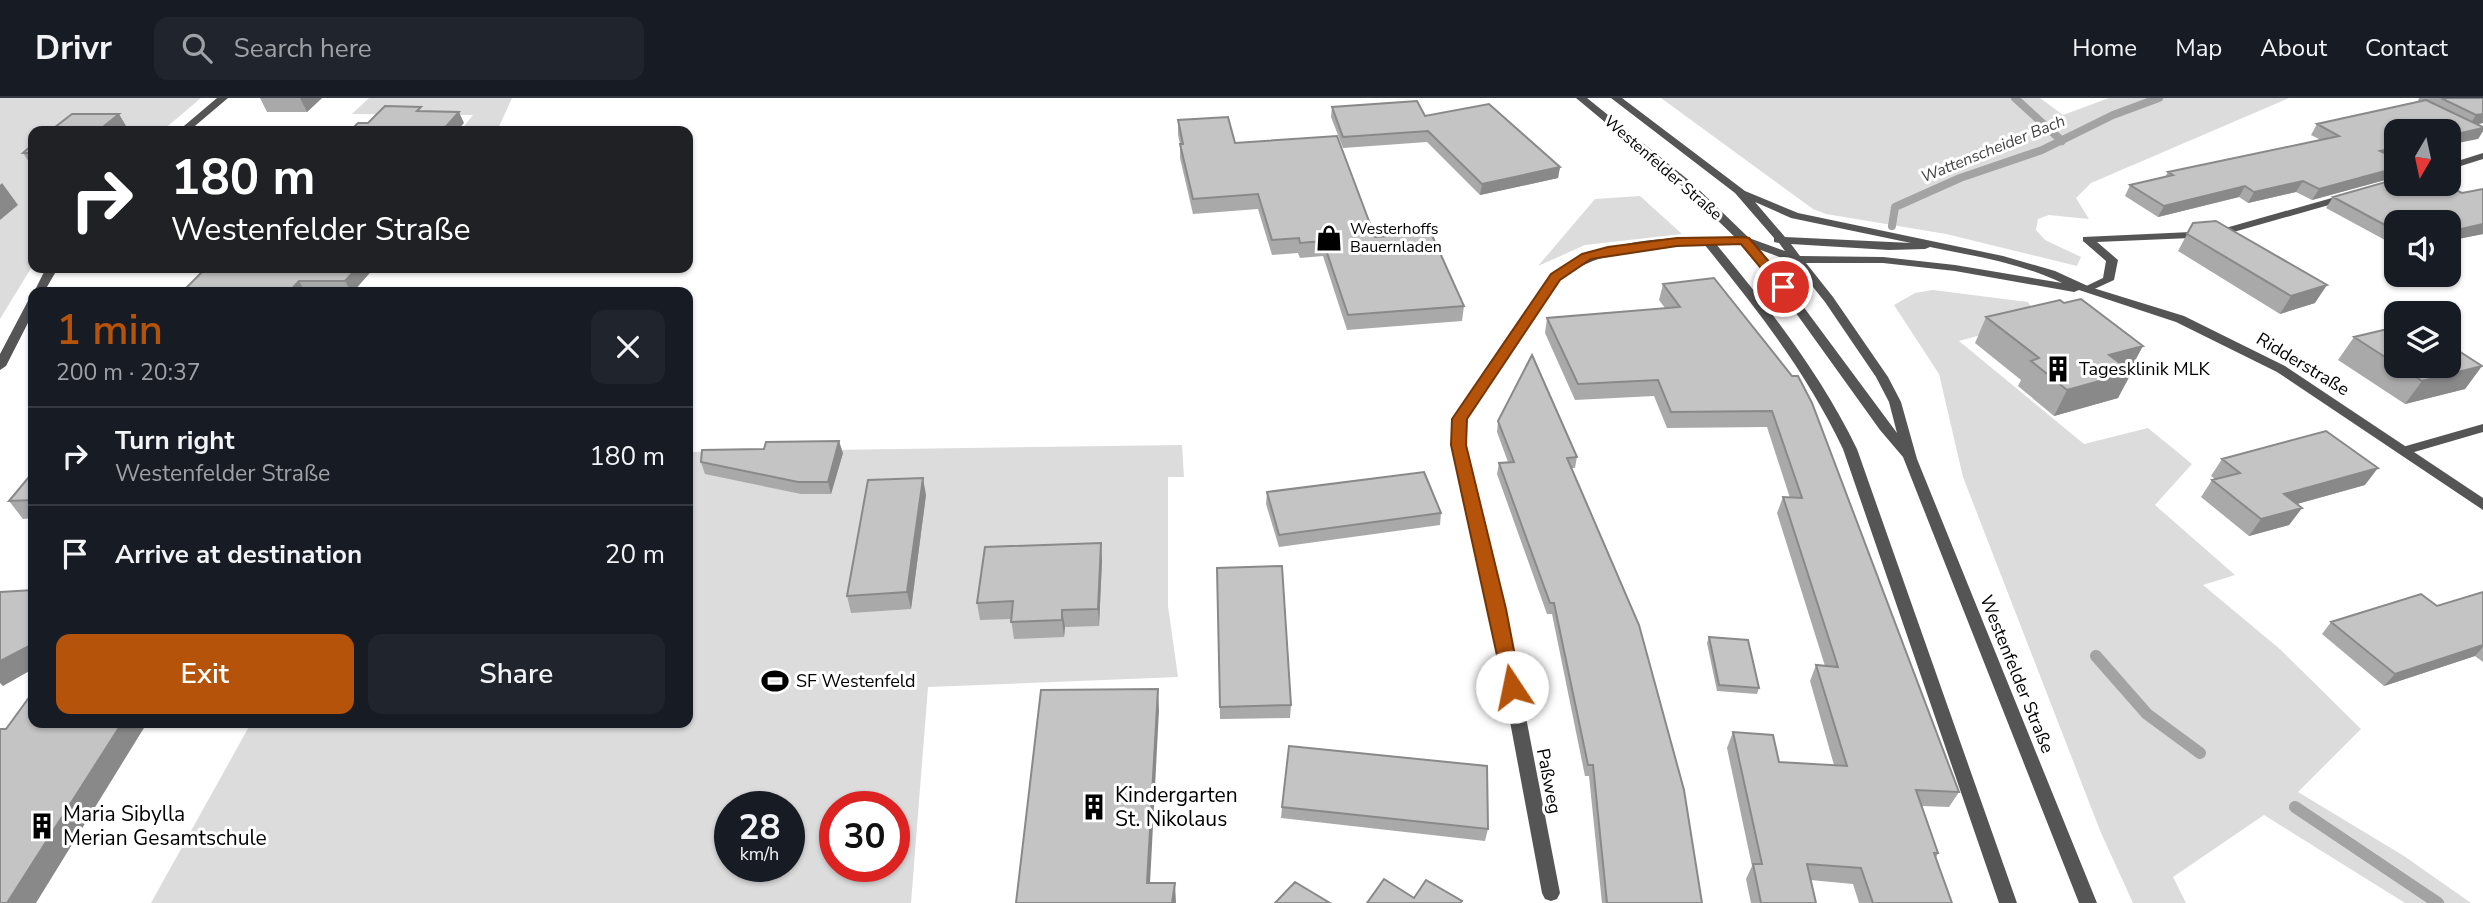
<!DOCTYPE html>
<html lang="en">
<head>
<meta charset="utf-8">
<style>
	:root { --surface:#171b24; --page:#20242c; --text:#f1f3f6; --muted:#9ea1a6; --line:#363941; --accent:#b45309 }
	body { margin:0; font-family:"Nunito Sans",sans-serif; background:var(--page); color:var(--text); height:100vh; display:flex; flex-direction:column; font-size:26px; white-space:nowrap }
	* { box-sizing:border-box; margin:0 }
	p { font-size:23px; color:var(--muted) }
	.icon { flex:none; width:38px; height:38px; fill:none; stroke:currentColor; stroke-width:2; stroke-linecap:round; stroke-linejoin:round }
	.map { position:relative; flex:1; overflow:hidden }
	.details { position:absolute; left:28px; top:189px; width:665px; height:441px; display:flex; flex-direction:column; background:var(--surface); border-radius:14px; box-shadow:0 2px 5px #0004 }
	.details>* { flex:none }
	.hud { position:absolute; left:28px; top:28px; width:665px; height:147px; border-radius:14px; box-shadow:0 2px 5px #0004; background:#202124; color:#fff; overflow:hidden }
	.needle { width:46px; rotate:189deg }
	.controls { position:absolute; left:2384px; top:21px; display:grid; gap:14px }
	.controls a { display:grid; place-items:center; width:77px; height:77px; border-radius:14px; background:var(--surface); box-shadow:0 2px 5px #0004; font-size:35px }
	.speed { position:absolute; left:714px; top:693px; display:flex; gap:14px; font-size:35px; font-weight:700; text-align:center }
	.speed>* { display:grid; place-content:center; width:91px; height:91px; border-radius:50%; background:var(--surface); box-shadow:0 2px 5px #0004; line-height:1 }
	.speed small { font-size:18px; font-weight:400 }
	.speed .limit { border:10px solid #d22; background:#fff; color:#111 }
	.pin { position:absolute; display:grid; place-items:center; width:60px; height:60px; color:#fff; margin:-30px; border:4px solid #fff; border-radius:50%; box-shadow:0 2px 7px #0007 }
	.me { position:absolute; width:77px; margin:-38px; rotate:349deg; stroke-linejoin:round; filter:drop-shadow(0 0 5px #0008) }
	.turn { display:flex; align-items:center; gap:24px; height:147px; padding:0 28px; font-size:32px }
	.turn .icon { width:91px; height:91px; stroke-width:2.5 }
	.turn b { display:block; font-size:49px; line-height:60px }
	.round { display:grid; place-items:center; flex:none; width:74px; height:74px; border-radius:14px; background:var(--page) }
	.head { display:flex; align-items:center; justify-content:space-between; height:119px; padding:0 28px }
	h1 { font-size:42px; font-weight:600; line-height:52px; color:var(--accent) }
	.action { display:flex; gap:14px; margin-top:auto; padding:14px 28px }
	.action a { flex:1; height:80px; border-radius:14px; background:var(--accent); color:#fff; font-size:28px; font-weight:600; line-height:80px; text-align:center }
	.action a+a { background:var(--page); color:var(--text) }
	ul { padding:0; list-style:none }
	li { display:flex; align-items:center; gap:21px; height:98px; padding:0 28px; border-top:2px solid var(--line) }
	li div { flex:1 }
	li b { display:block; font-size:26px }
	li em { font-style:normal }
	header { display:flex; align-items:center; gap:42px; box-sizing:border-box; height:98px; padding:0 35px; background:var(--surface); border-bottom:2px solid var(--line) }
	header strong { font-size:33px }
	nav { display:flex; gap:38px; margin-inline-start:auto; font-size:24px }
	.search { width:490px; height:63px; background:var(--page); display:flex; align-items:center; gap:18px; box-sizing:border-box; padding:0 24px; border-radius:14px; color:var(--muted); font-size:26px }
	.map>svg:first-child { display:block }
	.green { fill:#dcdcdc; fill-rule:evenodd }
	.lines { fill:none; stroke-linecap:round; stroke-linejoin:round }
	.stream-far1 { stroke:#a3a3a3; stroke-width:8 }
	.stream { stroke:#a3a3a3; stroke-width:12 }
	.minor { fill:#555; fill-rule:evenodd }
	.tertiary { fill:#555; fill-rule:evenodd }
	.wall { fill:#a9a9a9 }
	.shaded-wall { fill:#898989 }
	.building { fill:#c4c4c4; stroke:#898989; stroke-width:2 }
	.route { fill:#b45309; stroke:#753606; stroke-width:2 }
	.labels { text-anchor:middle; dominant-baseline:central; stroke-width:6; stroke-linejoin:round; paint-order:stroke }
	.far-water-label { font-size:16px; font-style:italic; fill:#444; stroke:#fff }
	.far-street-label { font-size:16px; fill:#000; stroke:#fff }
	.far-poi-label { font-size:16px; fill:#000; stroke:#fff; text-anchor:start }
	.street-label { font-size:18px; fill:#000; stroke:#fff }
	.poi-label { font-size:18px; fill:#000; stroke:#fff; text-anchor:start }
	.near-poi-label { font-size:21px; fill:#000; stroke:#fff; text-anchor:start }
</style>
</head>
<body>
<header>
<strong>Drivr</strong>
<div class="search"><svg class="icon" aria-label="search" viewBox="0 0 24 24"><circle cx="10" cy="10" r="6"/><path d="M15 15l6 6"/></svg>Search here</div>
<nav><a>Home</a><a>Map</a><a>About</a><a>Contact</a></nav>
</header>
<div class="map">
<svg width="2483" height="805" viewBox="0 0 2483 805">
	<rect width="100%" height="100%" fill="#fff"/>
	<!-- green -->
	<path class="green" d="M0,0H201L162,33H33V167L0,221Z
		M369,0H512L497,33H460L473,17L352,16Z
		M1661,0H2040L2063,17L2109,0H2289L2091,85L2076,100L2089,121L2049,117L2038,121L2036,132L2045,142L2081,159L2077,168L1946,136L1826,116L1813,111Z
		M1640,98L1682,136L1585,147L1538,168L1595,101Z
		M1933,192L2028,204L2039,221L1959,243L2084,346L2148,330L2192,366L2155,407L2235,477L2203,487L2281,552L2361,631L2298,694L2404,758L2471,805H2405L2264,717L2173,779L2186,805H2133L2101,735L1963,379L1939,276L1894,207L1915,195Z
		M1182,347L1184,379H1168V508L1178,579L928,589L911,805H151L251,625H688V354ZM730,709H789V768H730ZM835,709H894V768H835Z"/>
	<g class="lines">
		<!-- stream-far1 -->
		<path class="stream-far1" d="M2015,0L2062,43
			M1892,128L1895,109L1960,80L2042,52L2113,17L2159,0"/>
		<!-- stream -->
		<path class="stream" d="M2096,558L2147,616L2200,655
			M2295,709L2438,805"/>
		<!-- minor -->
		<path class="minor" d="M217,0H228L189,33H178Z
			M2483,55V61L2448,72V66Z
			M2346,96L2351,99L2350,101L2230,135L2191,140L2097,144L2118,162L2114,182L2090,193H2082L2080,191L2103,180L2106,163L2083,143V139L2191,134L2229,129Z
			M1744,139L1748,140V144L1716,146C1769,210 1820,275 1857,351L2017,805H1999L1843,351C1807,275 1757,211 1704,146C1652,147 1603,151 1559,181L1466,321V347L1505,511L1560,795L1557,801L1551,803L1545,801L1542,795L1489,511L1452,347V321L1551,177C1608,137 1677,139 1744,139Z
			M46,170H58L44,194L33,196Z
			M29,201H33V215L6,268L0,272V256Z
			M2483,326V334L2404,357L2397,353L2399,350Z"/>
		<!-- tertiary -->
		<path class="tertiary" d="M1576,0H1587L1691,84L1749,140L1785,153L1779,145L1774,144V140L1735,95L1611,0H1622L1745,93L1798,115L2003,158L2055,173L2090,189L2184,218L2285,268L2483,400V412L2277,274L2176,224L2079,192L2074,194L1955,173L1883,165H1806L1833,199L1888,279L1901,304L1917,361L2097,805H2079L1903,359L1880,332L1783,197L1741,145L1683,89ZM1755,104L1791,120L1911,145L1785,139ZM1791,146L1889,152L1925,151L1930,149C1974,158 2021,165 2062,185L1955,167L1883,159L1800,158ZM1758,151L1793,164L1825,204L1876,279L1889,304L1897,335L1791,192Z"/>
	</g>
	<!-- wall -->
	<path class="wall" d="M260,0H322L307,14H267Z
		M2419,0H2483V25L2477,26L2483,29V33L2478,41L2396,33V59L2393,60L2396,61V79L2312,102L2296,94L2248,105L2239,99L2158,119L2125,98L2130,87L2165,79L2168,74L2321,42L2311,37L2317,26L2419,3H2418Z
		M1332,9L1425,18L1560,69L1558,80L1480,97L1427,44L1343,50L1331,19Z
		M1178,22L1235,45L1375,139L1464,208L1462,223L1347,232L1323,158L1300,160L1298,155L1272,157L1258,111L1193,116L1180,60V46L1178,37Z
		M33,46V70L23,55Z
		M2483,91V136L2448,143L2396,124V148L2326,110L2333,99L2462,95Z
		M2193,125L2315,205L2280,216L2178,153Z
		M206,170H374L353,194H182Z
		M1714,180L1959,694L1949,709L1922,708L1938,755L1936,760L1952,805H1859L1853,786L1810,782L1816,805H1751L1746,781L1752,768L1727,650L1733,634L1779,664L1834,667L1810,583L1816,567L1825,568L1777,415L1783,399L1790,400L1767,329L1667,330L1654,298L1575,302L1545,235L1547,220L1665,210L1659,202L1663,186Z
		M1986,219L2130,272L2118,300L2054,318L2018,288L2021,282L1975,245Z
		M2396,229V268H2482L2465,291L2405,306L2338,262L2354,239Z
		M1498,323L1577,359L1575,370H1571L1702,805H1602L1589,678H1585L1552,516H1547L1497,376L1499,365L1508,364L1497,334Z
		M764,351L843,355L831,396H801L705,376L701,364Z
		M2222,361L2365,387L2297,406L2302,410L2289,427L2249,438L2201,399L2212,382L2215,381L2211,378Z
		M33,374V420L23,421L9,403Z
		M1267,394L1441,415L1440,427L1279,449L1266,406Z
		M926,397L911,511L851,515L847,498Z
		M1102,463L1099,528L1065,529L1064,539L1014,541L1011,521L980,522L977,505Z
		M1217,470L1291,607L1290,620L1220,621Z
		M2483,494V564L2475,558L2384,588L2322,536L2331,524L2437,508Z
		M1709,539L1759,590L1757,596L1717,593L1707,545Z
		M1282,709L1488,731L1485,743L1281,720Z"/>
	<!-- shaded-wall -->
	<path class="shaded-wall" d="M300,0H322L307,14Z
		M459,14L464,25L457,33H442Z
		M119,16L129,33H98Z
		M2483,16V25L2469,28L2476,17Z
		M2483,30V33L2478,41L2448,47V38Z
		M2396,50V59L2373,64L2380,53Z
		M1560,69L1558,80L1480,97L1482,86Z
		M2396,70V79L2312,102L2319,91Z
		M2303,83L2296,94L2248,105L2254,94Z
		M2,85L18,107L0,122V87Z
		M2245,88L2239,99L2158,119L2164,108Z
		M2483,126V136L2448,143V134Z
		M357,170H374L353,194H351L345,183Z
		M299,183L305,194H289Z
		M2327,187L2315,205L2280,216L2291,198Z
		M2143,248L2129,274L2109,257Z
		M2482,268L2465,291L2405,306L2422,283Z
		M2132,274L2118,300L2054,318L2067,292Z
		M839,343L843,355L831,396L828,384Z
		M2378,370L2365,387L2272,413L2284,396Z
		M923,380L926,397L911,511L907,494Z
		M2302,410L2289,427L2249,438L2261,421Z
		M1101,445L1102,463L1099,528L1098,511Z
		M1062,512L1065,529L1064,539L1062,522Z
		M33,546V571L3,588L0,585V563Z
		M2483,547V549L2475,558L2384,588L2395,576Z
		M1158,591L1159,612L1149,805L1147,785Z
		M122,625H147L36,805H7Z
		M1175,785L1176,805H1172Z"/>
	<!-- building -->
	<path class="building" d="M2441,0H2483V16L2476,17Z
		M2426,2L2483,29V30L2448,38V33H2396V50L2380,53L2396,61V70L2319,91L2303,83L2254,94L2245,88L2164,108L2130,87L2173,77L2168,74L2339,38L2317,26Z
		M1417,3L1425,18L1489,6L1560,69L1482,86L1428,33L1343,39L1332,9Z
		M385,8L421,9L417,13L459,14L442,33H350L358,25H368Z
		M72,16H119L98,33H50Z
		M1228,19L1235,45L1337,38L1375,139L1431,135L1464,208L1348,217L1323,143L1300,145L1299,140L1272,142L1258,96L1193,101L1180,46H1183L1178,22Z
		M33,46V55H23Z
		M2396,81V86H2443L2462,95L2483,91V126L2448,134V124H2396V133L2333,99Z
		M2216,123L2327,187L2291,198L2187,136L2193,125Z
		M206,170H357L345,183H299L289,194H182Z
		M1714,180L1792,278H1798L1812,305L1959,694L1916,692L1938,755H1934L1952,805H1873L1861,770L1807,766L1816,805H1761L1753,766H1762L1733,634L1773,637L1779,664L1847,668L1816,567L1838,569L1783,399L1802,400L1772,313L1671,314L1658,282L1578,286L1547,220L1680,209L1663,186Z
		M2081,201L2143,248L2109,257L2132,274L2067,292L2031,263L2039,260L1986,219L2060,202L2064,205Z
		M2396,229V266L2354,239Z
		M2448,246L2482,268L2422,283L2398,268H2448Z
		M1532,257L1577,359L1567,360L1639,527L1684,692L1702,805H1607L1593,667H1588L1554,505H1550L1499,365L1514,364L1498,323Z
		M2326,333L2378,370L2284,396L2302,410L2261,421L2212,382L2240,375L2222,361Z
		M839,343L828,384H798L701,364L702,352L764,351L766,344Z
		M33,374V402L9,403Z
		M1424,374L1441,415L1279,437L1267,394Z
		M923,380L907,494L847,498L868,382Z
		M1101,445L1098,511L1062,512V522L1011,524L1013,503L977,505L985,449Z
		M1282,468L1291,607L1220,609L1217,470Z
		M33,492V546L0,563V494Z
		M2483,494V547L2395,576L2331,524L2421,496L2437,508Z
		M1709,539L1748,542L1759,590L1719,587Z
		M1158,591L1147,785H1175L1172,805H1016L1041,592Z
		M33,594V625H122L7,805H0V631H6Z
		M1289,648L1487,668L1488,731L1282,709Z
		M1384,781L1414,800L1426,782L1462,803L1460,805H1367Z
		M1295,784L1330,805H1275Z"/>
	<!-- route -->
	<path class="route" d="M1744,139L1749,140L1788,186V192H1779L1741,146L1677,148L1591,161L1560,182L1467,321L1466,347L1506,511L1521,589L1518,594H1505L1451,347L1452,321L1551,176L1582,156L1608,149L1677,140Z"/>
	<!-- icons -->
	<defs>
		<g id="shop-bare" transform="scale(2.1)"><path d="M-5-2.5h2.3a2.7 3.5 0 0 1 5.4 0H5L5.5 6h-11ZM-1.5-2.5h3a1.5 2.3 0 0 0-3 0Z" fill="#000" stroke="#fff" stroke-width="2.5" paint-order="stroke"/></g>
		<g id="building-bare" transform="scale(2.1)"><path d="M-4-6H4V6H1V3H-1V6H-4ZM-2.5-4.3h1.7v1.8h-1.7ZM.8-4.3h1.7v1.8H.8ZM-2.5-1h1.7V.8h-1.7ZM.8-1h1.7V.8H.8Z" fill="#000" stroke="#fff" stroke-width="2.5" paint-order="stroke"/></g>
		<g id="stadium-bare" transform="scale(2.1)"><path d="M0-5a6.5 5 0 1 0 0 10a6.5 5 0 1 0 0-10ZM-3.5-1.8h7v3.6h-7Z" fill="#000" stroke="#fff" stroke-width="2.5" paint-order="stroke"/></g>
	</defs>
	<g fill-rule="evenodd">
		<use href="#shop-bare" x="1329" y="140"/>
		<use href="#building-bare" x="2058" y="271"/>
		<use href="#stadium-bare" x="775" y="583"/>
		<use href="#building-bare" x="1094" y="709"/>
		<use href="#building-bare" x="42" y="728"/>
	</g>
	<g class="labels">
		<!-- far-water labels -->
		<g class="far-water-label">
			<text transform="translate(1993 51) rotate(-22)">Wattenscheider Bach</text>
		</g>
		<!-- far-street labels -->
		<g class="far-street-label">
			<text transform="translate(1663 70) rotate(41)">Westenfelder Straße</text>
		</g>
		<!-- far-poi labels -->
		<g class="far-poi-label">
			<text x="1350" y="131">Westerhoffs<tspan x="1350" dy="18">Bauernladen</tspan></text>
		</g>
		<!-- street labels -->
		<g class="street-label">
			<text transform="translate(2303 266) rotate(31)">Ridderstraße</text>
			<text transform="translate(2017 576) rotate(68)">Westenfelder Straße</text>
			<text transform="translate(1549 683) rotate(79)">Paßweg</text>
		</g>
		<!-- poi labels -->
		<g class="poi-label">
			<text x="2079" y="271">Tagesklinik MLK</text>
			<text x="796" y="583">SF Westenfeld</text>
		</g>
		<!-- near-poi labels -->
		<g class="near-poi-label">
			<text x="1115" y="697">Kindergarten<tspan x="1115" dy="24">St. Nikolaus</tspan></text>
			<text x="63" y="716">Maria Sibylla<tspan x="63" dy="24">Merian Gesamtschule</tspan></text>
		</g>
	</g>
</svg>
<div class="controls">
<a><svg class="needle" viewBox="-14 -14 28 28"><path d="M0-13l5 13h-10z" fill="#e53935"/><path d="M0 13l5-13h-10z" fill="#9ea1a6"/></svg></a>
<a><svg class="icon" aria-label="sound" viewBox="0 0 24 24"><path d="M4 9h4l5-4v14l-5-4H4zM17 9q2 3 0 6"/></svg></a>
<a><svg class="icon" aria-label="layers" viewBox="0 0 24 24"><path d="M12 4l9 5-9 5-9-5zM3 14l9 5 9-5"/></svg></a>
</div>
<div class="speed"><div>28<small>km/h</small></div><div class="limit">30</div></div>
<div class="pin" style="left:1783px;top:189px;background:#d93025"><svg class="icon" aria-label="arrive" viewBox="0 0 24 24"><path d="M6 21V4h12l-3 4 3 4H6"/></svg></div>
<svg class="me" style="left:1512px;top:589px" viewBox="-20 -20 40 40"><circle r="19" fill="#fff"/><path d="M0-13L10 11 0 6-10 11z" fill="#b45309"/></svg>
<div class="hud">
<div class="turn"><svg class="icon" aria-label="right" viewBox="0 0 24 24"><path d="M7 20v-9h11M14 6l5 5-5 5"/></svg><div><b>180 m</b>Westenfelder Straße</div></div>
</div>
<section class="details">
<div class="head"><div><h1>1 min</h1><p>200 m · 20:37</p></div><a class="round"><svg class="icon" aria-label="close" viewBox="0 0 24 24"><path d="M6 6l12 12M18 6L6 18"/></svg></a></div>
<ul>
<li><svg class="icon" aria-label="right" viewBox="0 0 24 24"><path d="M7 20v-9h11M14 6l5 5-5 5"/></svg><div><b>Turn right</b><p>Westenfelder Straße</p></div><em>180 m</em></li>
<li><svg class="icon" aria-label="arrive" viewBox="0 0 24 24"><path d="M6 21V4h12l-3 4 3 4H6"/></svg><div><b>Arrive at destination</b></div><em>20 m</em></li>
</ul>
<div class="action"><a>Exit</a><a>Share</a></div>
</section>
</div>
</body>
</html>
